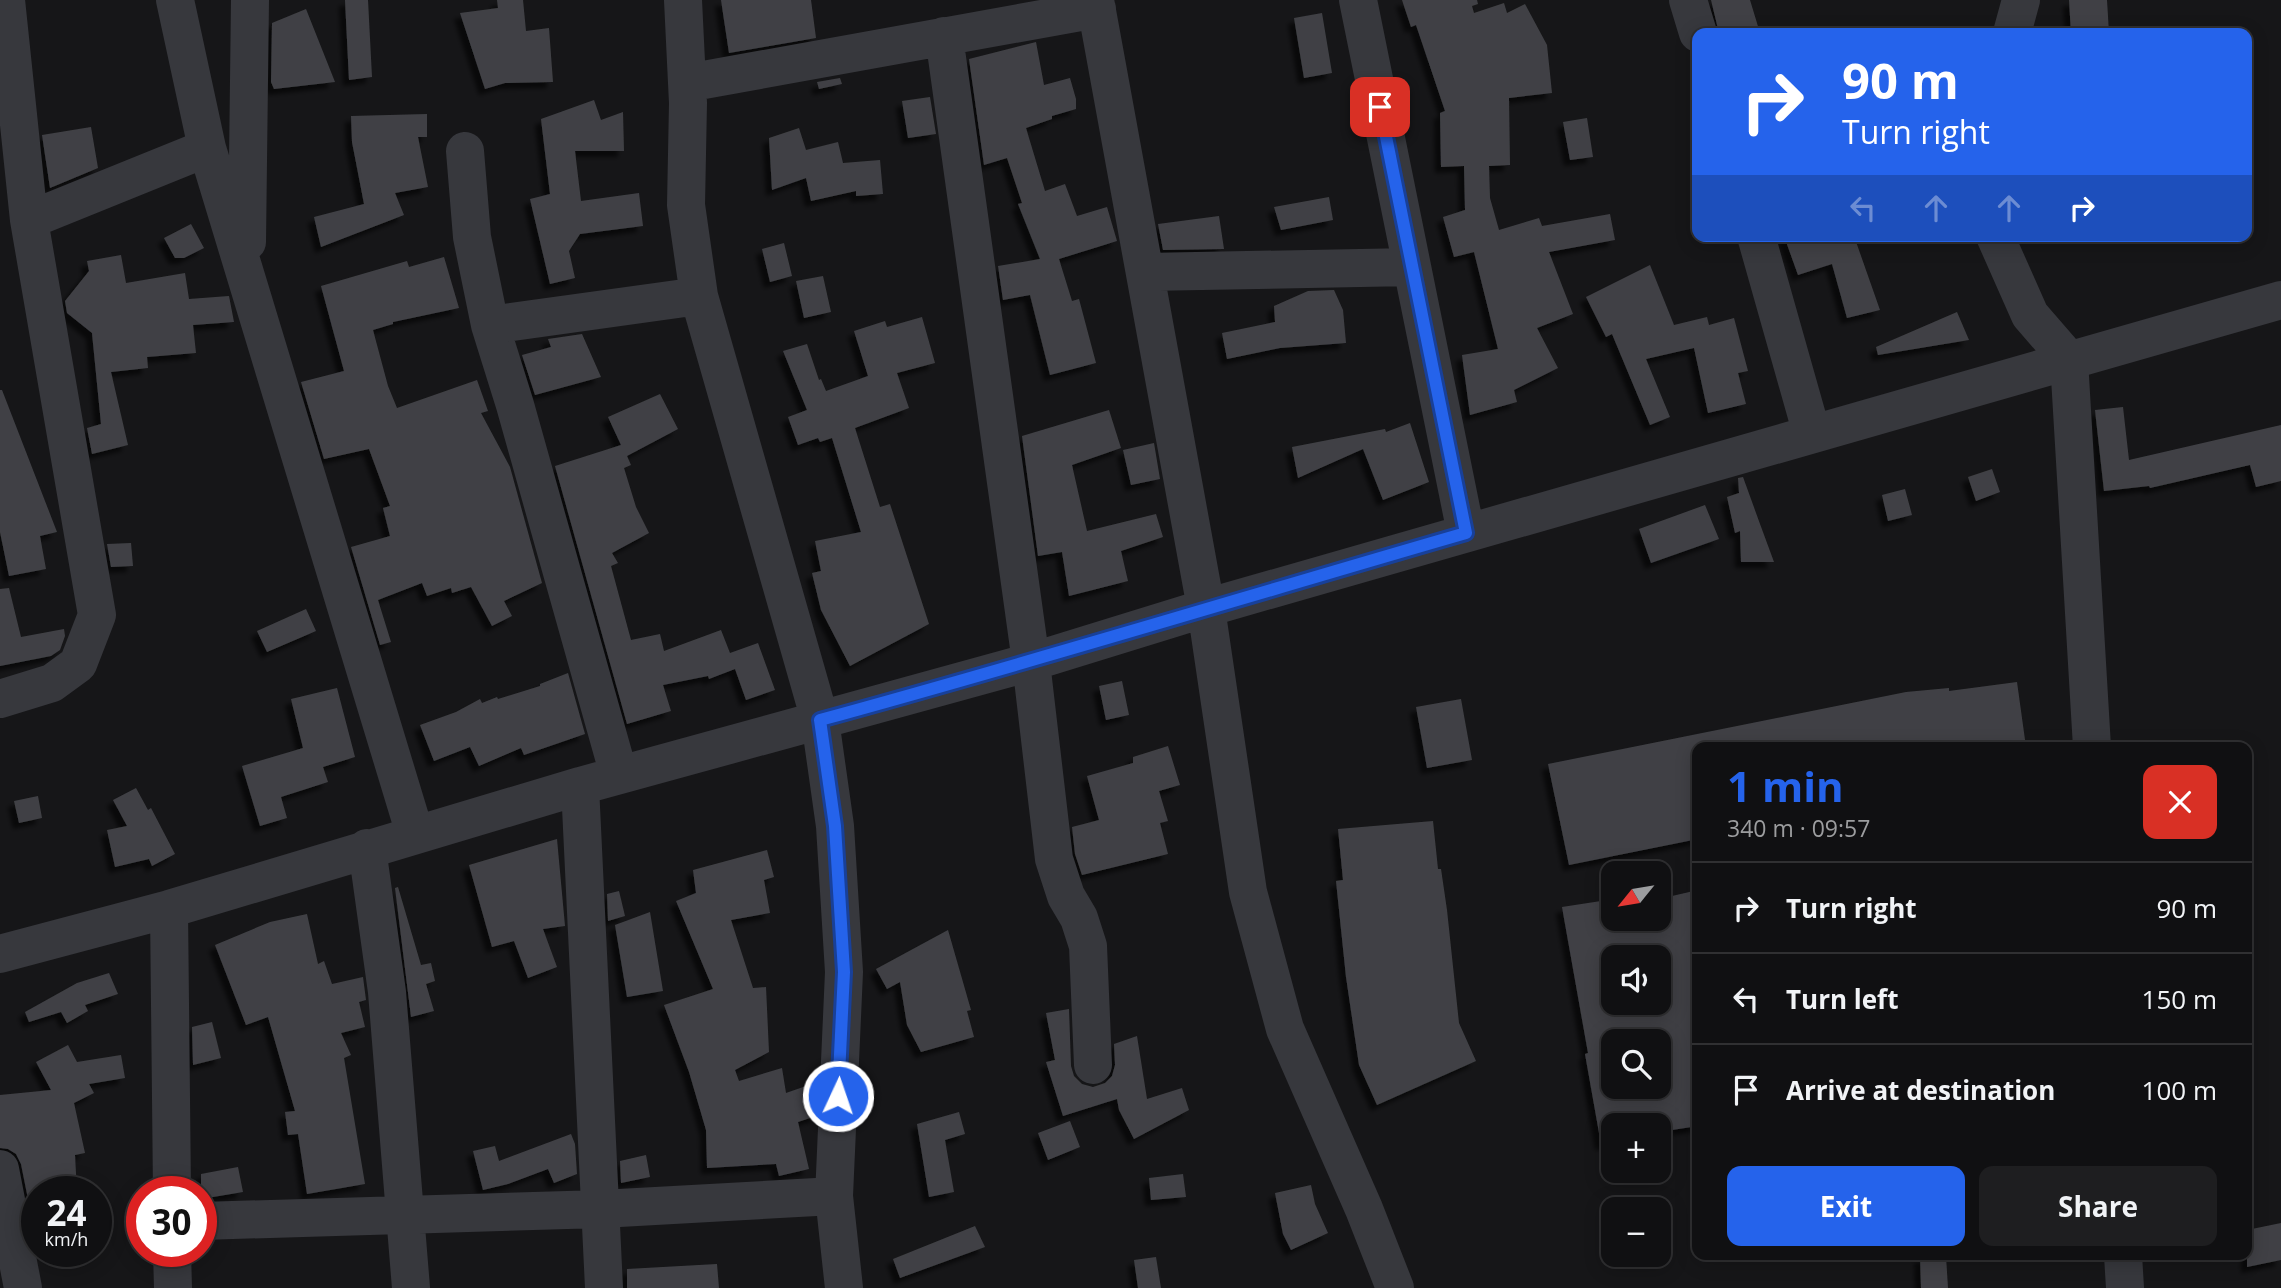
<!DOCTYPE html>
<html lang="en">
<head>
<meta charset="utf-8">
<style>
	:root { --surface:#101012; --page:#1e1e20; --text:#f1f3f6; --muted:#9c9d9f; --line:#303032; --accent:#2563eb }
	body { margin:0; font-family:"Open Sans",sans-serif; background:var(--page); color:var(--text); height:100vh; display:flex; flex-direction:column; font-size:26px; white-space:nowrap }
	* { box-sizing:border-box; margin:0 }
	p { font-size:23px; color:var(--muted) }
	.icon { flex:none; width:38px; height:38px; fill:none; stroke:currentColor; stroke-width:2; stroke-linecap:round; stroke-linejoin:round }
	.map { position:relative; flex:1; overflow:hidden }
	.panel { position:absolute; left:1692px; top:742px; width:560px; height:518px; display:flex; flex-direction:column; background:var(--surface); border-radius:14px; box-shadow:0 4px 18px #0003,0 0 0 2px var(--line) }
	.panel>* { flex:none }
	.guide { position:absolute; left:1692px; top:28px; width:560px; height:214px; border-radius:14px; box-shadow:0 4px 18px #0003,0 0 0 2px var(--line); background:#2563eb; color:#fff; overflow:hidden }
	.needle { width:46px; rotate:240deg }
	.controls { position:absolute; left:1601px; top:861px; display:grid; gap:14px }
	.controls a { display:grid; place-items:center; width:70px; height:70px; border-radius:14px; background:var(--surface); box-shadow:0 4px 18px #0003,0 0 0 2px var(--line); font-size:35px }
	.speed { position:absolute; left:21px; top:1176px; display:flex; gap:14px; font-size:35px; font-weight:700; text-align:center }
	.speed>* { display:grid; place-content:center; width:91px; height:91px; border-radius:50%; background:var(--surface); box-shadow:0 4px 18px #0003,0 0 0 2px var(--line); line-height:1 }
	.speed small { font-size:18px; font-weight:400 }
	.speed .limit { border:10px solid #d22; background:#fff; color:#111 }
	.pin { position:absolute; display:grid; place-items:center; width:60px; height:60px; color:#fff; margin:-30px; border-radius:14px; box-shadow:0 4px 10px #0006 }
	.me { position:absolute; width:77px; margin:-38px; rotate:3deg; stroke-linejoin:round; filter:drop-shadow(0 0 5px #0008) }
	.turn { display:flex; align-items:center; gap:24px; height:147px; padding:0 35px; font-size:32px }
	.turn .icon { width:91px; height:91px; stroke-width:2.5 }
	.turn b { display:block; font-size:49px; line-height:60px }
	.lanes { display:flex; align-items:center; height:66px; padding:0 35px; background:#0003; justify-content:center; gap:35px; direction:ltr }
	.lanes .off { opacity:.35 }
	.round { display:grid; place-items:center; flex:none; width:74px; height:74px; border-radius:14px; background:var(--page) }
	.overview { display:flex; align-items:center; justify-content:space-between; height:119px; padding:0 35px }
	h1 { font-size:42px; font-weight:700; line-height:52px; color:var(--accent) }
	.action { display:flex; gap:14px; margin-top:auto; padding:14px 35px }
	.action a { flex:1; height:80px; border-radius:14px; background:var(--accent); color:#fff; font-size:28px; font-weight:700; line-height:80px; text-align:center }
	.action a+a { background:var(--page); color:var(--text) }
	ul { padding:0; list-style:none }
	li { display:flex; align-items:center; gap:21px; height:91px; padding:0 35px; border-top:2px solid var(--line) }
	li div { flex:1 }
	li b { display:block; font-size:26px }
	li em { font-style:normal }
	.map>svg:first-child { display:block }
	.building { fill:#404145; fill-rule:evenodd; filter:url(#shadow) }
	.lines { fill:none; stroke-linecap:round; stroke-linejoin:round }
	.minor { stroke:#37383d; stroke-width:38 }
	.route-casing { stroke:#184099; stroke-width:18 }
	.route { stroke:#2563eb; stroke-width:12 }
</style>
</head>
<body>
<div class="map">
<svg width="2281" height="1288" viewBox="0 0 2281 1288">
	<defs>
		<filter id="shadow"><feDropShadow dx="-6" dy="6" stdDeviation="2" flood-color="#0009"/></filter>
	</defs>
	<rect width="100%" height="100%" fill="#161618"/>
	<!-- building -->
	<path class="building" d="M345,0H368L372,77L349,80Z
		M497,0H523L526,31L549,28L553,82L505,83L485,89L460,13L498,8Z
		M721,0H811L816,38L729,53Z
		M1402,0H1477L1478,4L1472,6L1474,13L1504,3L1507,13L1525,4L1547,45L1552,93L1509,98L1510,165L1489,166L1490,198L1499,230L1539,218L1542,226L1610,214L1615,240L1549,252L1573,314L1537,328L1558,368L1514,390L1517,402L1470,415L1462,355L1498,349L1474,252L1454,257L1443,217L1465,210L1464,166L1441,167L1440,113L1445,111L1416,25L1411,27Z
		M1711,0H1750L1760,33H1719Z
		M2069,0H2107L2109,33H2071Z
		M306,9L335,82L274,89L271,82L272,23Z
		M1322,13L1332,73L1304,78L1294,18Z
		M1036,42L1044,85L1070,78L1076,99V109L1052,116V119L1026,128L1045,191L1065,184L1077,216L1107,207L1117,241L1059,259L1072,301L1079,299L1096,363L1050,375L1030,295L1003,300L998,266L1040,259L1018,204L1022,203L1007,158L984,165L969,59Z
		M840,78L842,84L819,89L817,82Z
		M930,97L936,134L908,138L902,101Z
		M594,100L601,120L623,112L624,151H575L581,201L639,193L643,226L580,234L569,251L575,278L550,284L530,199L550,194L541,119Z
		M427,114V137H418L428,187L395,193L404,215L321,247L314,217L364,204L352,142L351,116Z
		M1587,118L1593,157L1570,160L1563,122Z
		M91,127L98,168L50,188L42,135Z
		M799,128L806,150L838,142L843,163L880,160L883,194L856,196V191L811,201L806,178L772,190L769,138Z
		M1329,197L1333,220L1281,230L1274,207Z
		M1219,216L1224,249L1163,250L1158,224Z
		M191,224L204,248L184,258H175L164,238Z
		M1784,236H1854L1880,310L1847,318L1832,264L1798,275Z
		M784,243L792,276L770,282L762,249Z
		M121,255L126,283L185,273L189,299L229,296L234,322L193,325L196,353L147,357L148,368L111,372L128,445L92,454L87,428L101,424L92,333L67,313L65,301L89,271L87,261Z
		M444,257L459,308L393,322V324L373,330L388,386L397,408L477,380L488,411L481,413L510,467L542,583L504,601L512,616L492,626L471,587L452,593L451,588L427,596L422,583L378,600L391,642L380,645L351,547L390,536L383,508L390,506L369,449L324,459L301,382L344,371L321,286L407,261L409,267Z
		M1650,265L1674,325L1707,317L1709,325L1734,318L1748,371L1738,373L1746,404L1708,413L1694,348L1646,359L1670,417L1650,425L1612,334L1606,337L1586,297Z
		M823,276L831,312L804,318L796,281Z
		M1334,290L1343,310L1346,343L1280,348L1227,359L1222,333L1275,322L1274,306L1308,291Z
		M1957,312L1969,340L1878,355L1876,347Z
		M922,317L935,363L897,373L909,408L855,428L880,507L890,504L929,624L850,666L821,610L812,573L821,571L815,541L861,532L832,438L820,442L818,438L798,445L788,417L807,410L783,351L807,344L819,380L821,379L826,391L868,376L854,331L885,321L887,327Z
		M582,334L601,377L535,395L522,355L551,347L548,339Z
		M0,390H2L57,532L40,536L46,569L9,576L0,532Z
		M660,394L678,429L627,456L631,465L624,468L636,507L649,533L612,553L618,563L611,566L631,640L660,634L664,651L721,630L730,653L758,643L775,690L746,700L735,669L709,679L708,676L663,685L671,711L627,724L555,466L621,445L608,417Z
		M2123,407L2129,460L2281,425V481L2256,487L2250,465L2150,488L2149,486L2104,491L2095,410Z
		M1109,410L1121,448L1072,465L1087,531L1156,514L1163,537L1121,551L1128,581L1069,596L1062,552L1038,556L1022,436Z
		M1410,423L1429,482L1383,500L1363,449L1298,478L1292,447L1385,429L1386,432Z
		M1154,443L1160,479L1131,485L1123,450Z
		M1992,469L2000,492L1976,501L1968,477Z
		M1743,477L1760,524L1774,562H1741L1740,531L1735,533L1727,497L1739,493L1738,478Z
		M1905,489L1912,515L1888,521L1882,495Z
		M1705,505L1719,539L1651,563L1639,529Z
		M131,543L133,566L111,567L107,544Z
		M9,588L21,637L64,629L65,636L60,650L51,656L0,666V589Z
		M306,609L316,631L267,652L257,631Z
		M568,673L585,734L524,755L521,748L479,766L470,747L434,761L420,725L456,712L480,699L482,703L497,697L498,699L540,686V684Z
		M1122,681L1129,715L1106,720L1099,686Z
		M2017,682L2026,747H1698V839L1569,865L1548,764L1906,692L1949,688V691Z
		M337,688L355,757L323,767L328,782L281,797L287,818L260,826L242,766L303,748L291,699Z
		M1461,699L1472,760L1427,768L1416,707Z
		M1168,746L1180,785L1159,791L1168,821L1160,823L1168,854L1082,875L1075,854L1072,827L1099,820L1087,776L1133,763V757Z
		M136,788L148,810L151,808L175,854L152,866L149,859L115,867L107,830L127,826L113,800Z
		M38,796L42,818L19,823L14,801Z
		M1433,821L1438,869H1441L1447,910L1459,1023L1476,1061L1377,1105L1359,1065L1346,977L1336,881L1343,880L1338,829Z
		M557,839L565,926L543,929L557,967L528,978L514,941L492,947L469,865Z
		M767,850L774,877L764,880L770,913L731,920L753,988L766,987L769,1052L735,1070L739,1081L782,1068L786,1093L809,1085L816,1106V1116L798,1122L809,1169L779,1176L776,1164L707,1168L706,1130L689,1072L664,1005L713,989L676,901L696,893L693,870Z
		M398,887L421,965L431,963L435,981L426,984L434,1011L411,1017L395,888Z
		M1698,890V1126L1659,1132V1125H1614V1143L1601,1144L1585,1054L1588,1053L1562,907L1614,899V919H1659V899ZM1614,957H1659V1003H1614ZM1614,1041H1659V1087H1614Z
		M619,891L625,916L608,921L607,894Z
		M650,912L663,991L627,997L615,925Z
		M307,914L318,964L324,961L332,984L363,977L366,1000L359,1002L365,1027L341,1033L351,1055L344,1058L365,1184L307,1194L298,1134L288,1135L285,1112L295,1111L268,1017L246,1025L215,945L270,922Z
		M948,930L971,1010L967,1011L974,1037L921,1052L907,1025L900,982L887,989L876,969Z
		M109,973L118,994L85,1005L88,1011L67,1023L61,1012L29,1022L25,1012L77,983Z
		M1069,1009L1071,1066L1074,1076L1082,1084L1093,1087L1105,1083L1112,1076L1115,1065L1114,1044L1137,1036L1147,1099L1182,1088L1189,1110L1134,1139L1119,1110L1117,1099L1063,1116L1046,1062L1055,1060L1046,1013Z
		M212,1022L221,1058L193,1065L192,1027Z
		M68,1045L77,1062L121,1055L125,1078L89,1084L94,1093L74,1103L85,1153L75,1155L77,1192H37V1244L21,1164L16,1154L8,1149L0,1148V1095L51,1090L36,1062Z
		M959,1112L965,1134L945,1140L954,1192L929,1197L917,1124Z
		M1070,1121L1080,1147L1048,1160L1038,1133Z
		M571,1134L575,1144L577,1174L554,1183L548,1169L508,1184L483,1190L473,1151L495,1146L499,1161Z
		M646,1155L650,1177L621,1183L620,1161Z
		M238,1167L243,1192L201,1199V1174Z
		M1183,1174L1186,1197L1151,1200L1149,1178Z
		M1311,1185L1315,1204L1328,1233L1291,1250L1283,1234L1275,1193Z
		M2281,1223V1260L2247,1267V1230Z
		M975,1226L985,1247L900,1278L893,1259Z
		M1946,1256L1948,1288H1921L1920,1257Z
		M1156,1257L1161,1288H1138L1134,1260Z
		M717,1264L719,1288H627V1269Z"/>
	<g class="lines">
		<!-- minor -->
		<path class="minor" d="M175,0L207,148L415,834
			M683,0L688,103L686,205L699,296L820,720L835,826L844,972L834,1196L844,1288
			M1095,0L1206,608L1248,892L1285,1029L1364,1209L1395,1288
			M1358,0L1466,533
			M1688,0L1698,33
			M2012,33L2021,0
			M944,36L1031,662L1054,859L1066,896L1079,918L1088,946L1093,1065
			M687,83L1097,9
			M465,151L472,237L490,325L515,405L619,775
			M29,220L207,148
			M1756,236L1812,434
			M1995,236L2030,315L2069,360L2092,747
			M247,242L250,0
			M1145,272L1412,267
			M490,325L699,296
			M0,699L52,683L78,664L97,615L29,220L6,0
			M580,786L604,1288
			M367,848L387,992L411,1288
			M169,909L172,1192
			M0,954L169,909L580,786L1031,662L1206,608L2281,300
			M0,1169L23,1288
			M201,1221L601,1209L834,1196
			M172,1251L173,1288
			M2123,1255L2125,1288"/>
	</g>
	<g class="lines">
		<!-- route casing -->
		<g class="route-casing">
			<path id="route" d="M838,1096L844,972L835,826L820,720C1037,661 1251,595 1466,533L1380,107"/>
		</g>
		<!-- route -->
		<use href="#route" class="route"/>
	</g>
</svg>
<div class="controls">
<a><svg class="needle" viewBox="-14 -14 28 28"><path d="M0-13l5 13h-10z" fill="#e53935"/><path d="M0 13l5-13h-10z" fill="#9c9d9f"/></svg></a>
<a><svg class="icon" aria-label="sound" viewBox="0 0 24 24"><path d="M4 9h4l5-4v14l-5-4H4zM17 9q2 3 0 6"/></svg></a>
<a><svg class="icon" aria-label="search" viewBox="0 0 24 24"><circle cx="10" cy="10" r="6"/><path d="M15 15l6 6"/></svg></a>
<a>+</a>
<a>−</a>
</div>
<div class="speed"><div>24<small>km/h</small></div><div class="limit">30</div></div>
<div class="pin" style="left:1380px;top:107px;background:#d93025"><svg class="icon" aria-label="arrive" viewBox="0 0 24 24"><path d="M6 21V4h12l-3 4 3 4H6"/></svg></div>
<svg class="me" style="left:838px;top:1096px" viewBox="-20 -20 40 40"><circle r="17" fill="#2563eb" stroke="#fff" stroke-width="3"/><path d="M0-11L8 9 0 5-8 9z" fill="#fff"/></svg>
<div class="guide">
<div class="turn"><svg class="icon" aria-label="right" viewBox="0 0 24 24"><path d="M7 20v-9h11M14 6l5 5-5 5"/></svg><div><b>90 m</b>Turn right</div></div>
<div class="lanes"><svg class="icon off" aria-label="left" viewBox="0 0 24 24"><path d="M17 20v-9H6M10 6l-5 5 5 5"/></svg><svg class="icon off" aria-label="ahead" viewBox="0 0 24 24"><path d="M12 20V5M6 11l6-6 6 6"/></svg><svg class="icon off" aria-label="ahead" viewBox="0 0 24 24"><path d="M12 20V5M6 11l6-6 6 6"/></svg><svg class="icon" aria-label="right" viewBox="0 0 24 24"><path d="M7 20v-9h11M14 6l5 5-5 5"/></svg></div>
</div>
<section class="panel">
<div class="overview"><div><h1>1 min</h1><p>340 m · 09:57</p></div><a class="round" style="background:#d93025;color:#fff"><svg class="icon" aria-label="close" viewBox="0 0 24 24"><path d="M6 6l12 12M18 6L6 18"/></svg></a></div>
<ul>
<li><svg class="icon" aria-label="right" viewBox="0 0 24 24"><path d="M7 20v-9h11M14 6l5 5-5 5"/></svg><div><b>Turn right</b></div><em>90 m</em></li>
<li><svg class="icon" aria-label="left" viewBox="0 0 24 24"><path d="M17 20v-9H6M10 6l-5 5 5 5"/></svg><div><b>Turn left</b></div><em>150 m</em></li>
<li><svg class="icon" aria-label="arrive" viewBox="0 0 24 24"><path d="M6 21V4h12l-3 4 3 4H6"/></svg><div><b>Arrive at destination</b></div><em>100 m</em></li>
</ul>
<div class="action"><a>Exit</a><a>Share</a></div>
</section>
</div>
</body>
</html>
